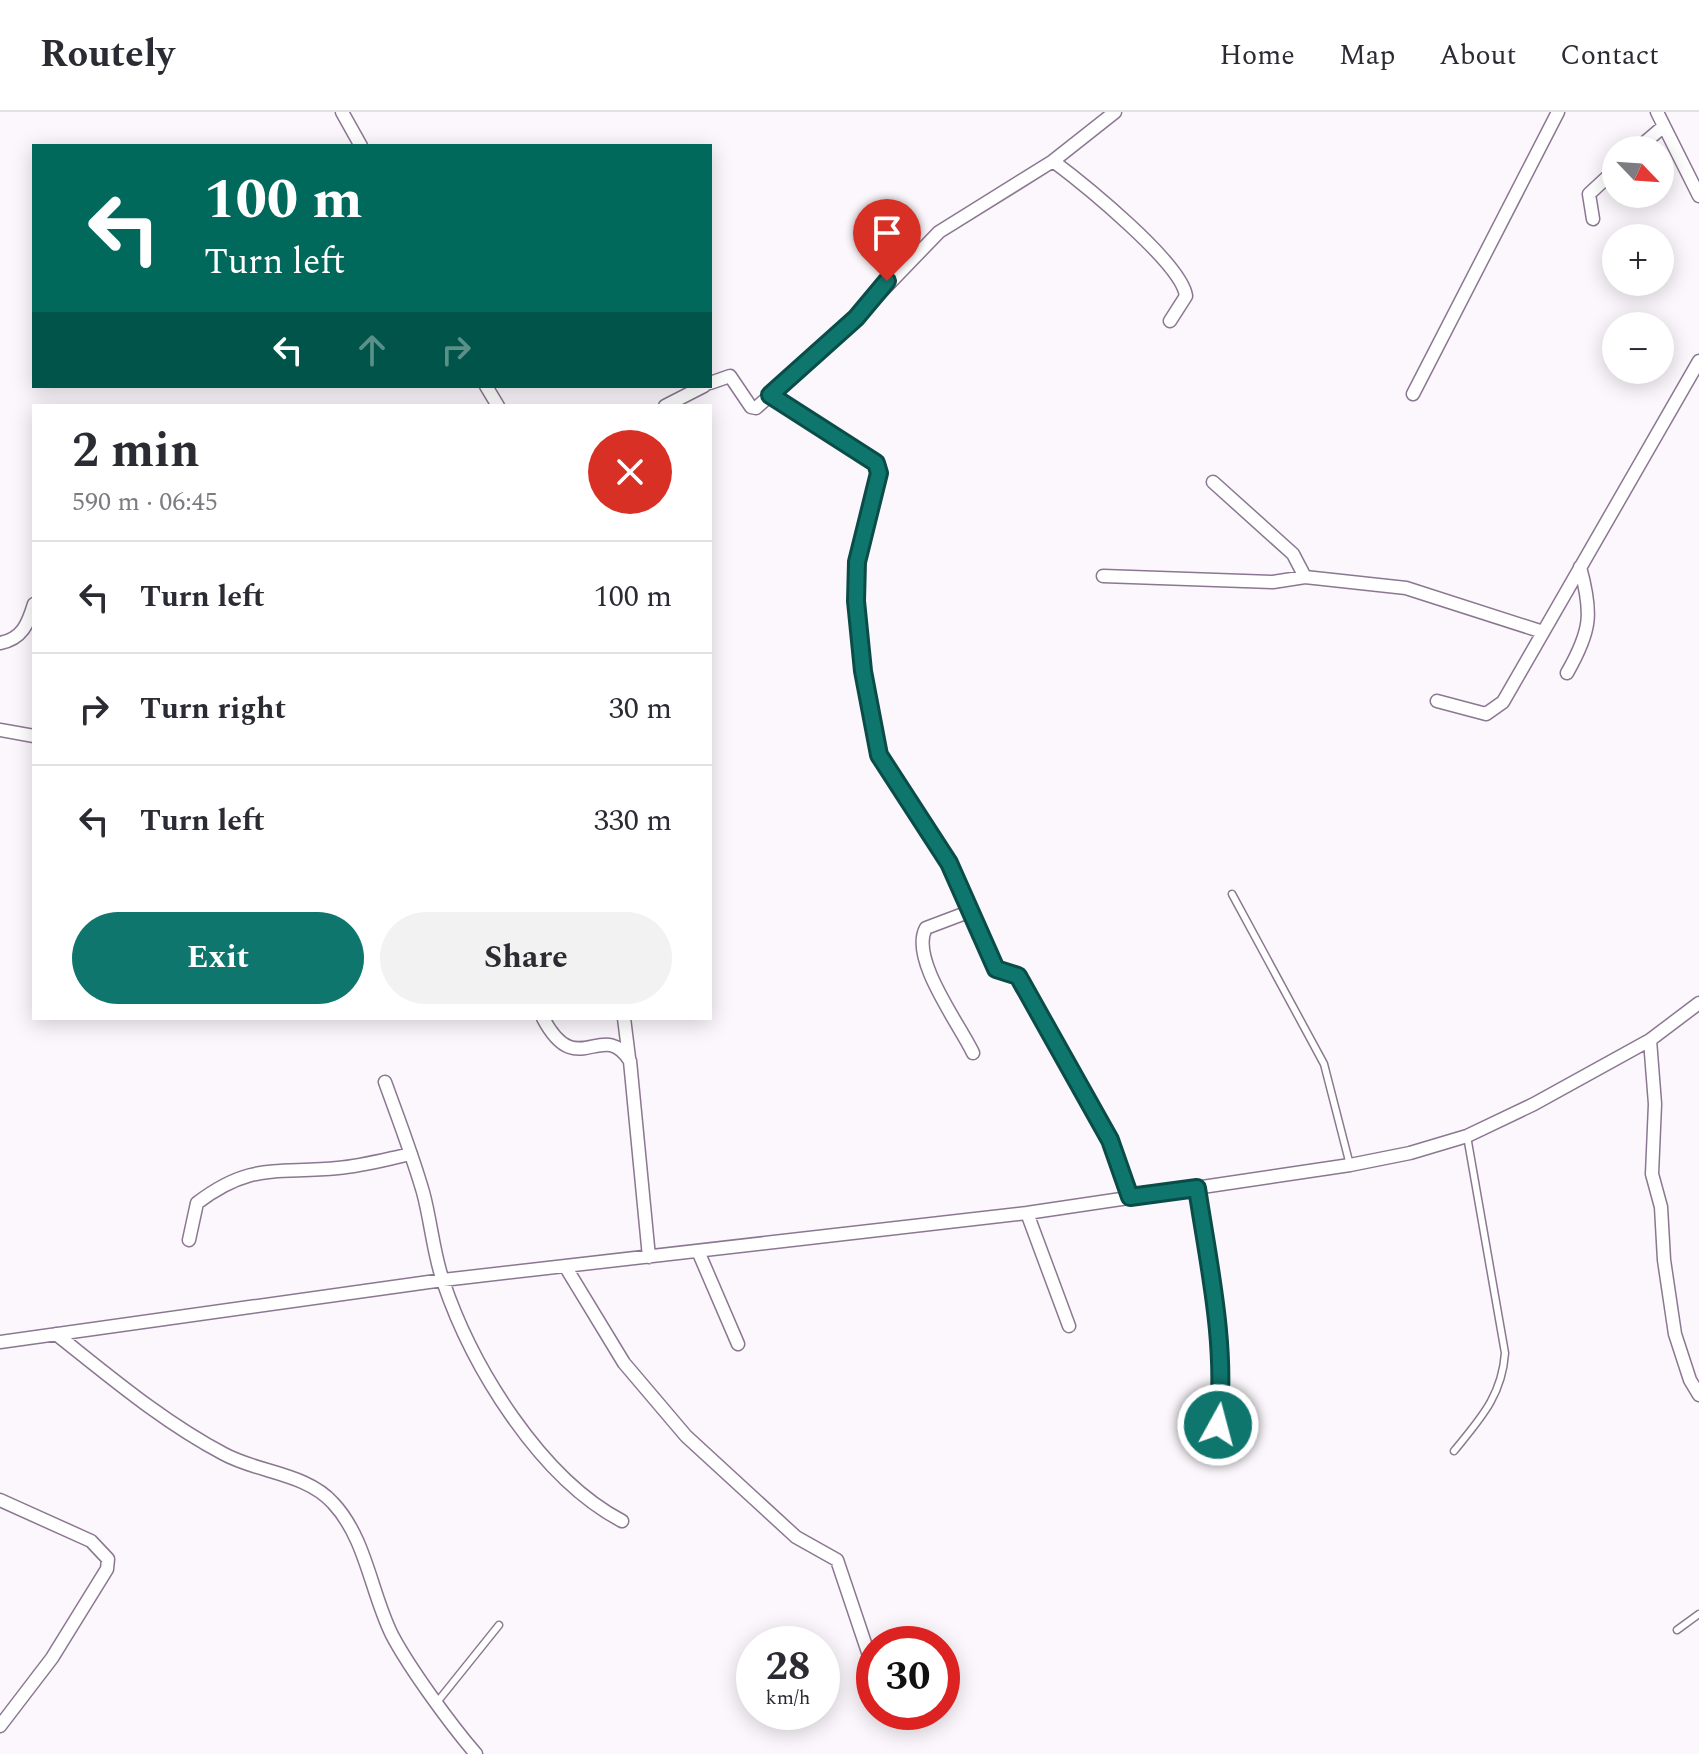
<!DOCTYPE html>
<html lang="en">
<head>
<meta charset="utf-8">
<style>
	:root { --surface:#fff; --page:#f2f2f3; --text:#2b2b33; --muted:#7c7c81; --line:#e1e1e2; --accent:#0f766e }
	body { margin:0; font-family:Spectral,serif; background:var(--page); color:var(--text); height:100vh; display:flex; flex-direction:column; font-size:30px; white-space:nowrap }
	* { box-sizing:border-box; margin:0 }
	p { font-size:26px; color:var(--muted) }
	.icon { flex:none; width:44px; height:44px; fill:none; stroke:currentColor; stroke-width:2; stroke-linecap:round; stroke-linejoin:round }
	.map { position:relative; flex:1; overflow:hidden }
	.sheet { position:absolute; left:32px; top:292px; width:680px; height:616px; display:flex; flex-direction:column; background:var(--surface); border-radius:0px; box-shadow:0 4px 20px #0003 }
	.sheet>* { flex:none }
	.top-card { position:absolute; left:32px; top:32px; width:680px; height:244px; border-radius:0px; box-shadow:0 4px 20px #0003; background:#00695c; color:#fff; overflow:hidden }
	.needle { width:52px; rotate:115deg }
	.fabs { position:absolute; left:1602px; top:24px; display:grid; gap:16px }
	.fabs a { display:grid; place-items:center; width:72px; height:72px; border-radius:50%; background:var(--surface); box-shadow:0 4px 20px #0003; font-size:40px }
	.speed { position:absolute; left:736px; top:1514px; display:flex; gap:16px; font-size:40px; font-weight:700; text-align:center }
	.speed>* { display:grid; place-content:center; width:104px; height:104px; border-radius:50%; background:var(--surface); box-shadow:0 4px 20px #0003; line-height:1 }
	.speed small { font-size:20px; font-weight:400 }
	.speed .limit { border:12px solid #d22; background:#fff; color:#111 }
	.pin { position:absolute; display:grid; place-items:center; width:68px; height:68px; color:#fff; margin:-82px -34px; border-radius:50% 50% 50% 0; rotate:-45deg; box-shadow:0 0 8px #0007 }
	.pin .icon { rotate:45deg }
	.me { position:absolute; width:88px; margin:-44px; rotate:7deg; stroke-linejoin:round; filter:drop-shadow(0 0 6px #0008) }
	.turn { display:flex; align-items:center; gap:28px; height:168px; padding:0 40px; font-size:36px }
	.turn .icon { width:104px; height:104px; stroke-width:2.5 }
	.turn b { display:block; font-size:56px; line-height:68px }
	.lanes { display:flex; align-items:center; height:76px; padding:0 40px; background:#0003; justify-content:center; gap:40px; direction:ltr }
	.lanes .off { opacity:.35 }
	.round { display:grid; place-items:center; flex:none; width:84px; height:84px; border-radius:42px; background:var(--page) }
	.overview { display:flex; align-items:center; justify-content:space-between; height:136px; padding:0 40px }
	h1 { font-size:48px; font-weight:700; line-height:60px }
	.primary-button { display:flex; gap:16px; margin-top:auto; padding:16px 40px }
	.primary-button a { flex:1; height:92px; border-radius:48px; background:var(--accent); color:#fff; font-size:32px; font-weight:700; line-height:92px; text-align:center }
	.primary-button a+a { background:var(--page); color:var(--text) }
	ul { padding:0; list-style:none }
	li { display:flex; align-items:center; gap:24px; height:112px; padding:0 40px; border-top:2px solid var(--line) }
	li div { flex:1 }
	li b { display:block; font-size:30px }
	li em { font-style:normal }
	header { display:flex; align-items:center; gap:48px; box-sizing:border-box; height:112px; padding:0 40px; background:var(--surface); border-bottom:2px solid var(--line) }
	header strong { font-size:38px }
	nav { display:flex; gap:44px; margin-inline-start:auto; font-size:28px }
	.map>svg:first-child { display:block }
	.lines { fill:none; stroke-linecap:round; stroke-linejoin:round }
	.lane-casing { stroke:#8b7791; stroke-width:9 }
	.street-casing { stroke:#8b7791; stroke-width:15 }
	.lane { stroke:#fff; stroke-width:6 }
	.street { stroke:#fff; stroke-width:12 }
	.route-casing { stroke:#0a4d48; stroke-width:20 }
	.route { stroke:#0f766e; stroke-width:14 }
</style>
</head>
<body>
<header>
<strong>Routely</strong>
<nav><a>Home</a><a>Map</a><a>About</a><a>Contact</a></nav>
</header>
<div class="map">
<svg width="1699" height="1642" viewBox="0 0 1699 1642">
	<rect width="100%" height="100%" fill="#fbf7fc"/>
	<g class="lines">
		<!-- lane casing -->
		<g class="lane-casing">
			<path id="lane" d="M1232,782L1324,952L1350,1053
				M1454,1339C1480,1307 1502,1284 1505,1241L1467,1024
				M1677,1518L1699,1502
				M438,1589L499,1513"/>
		</g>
		<!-- street casing -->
		<g class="street-casing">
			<path id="street" d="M342,0L361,34
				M1657,0L1699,84
				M1636,38L1664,14
				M1053,49C1081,70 1182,151 1186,184L1170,209
				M1593,107L1589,82L1616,57
				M710,271L730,264L751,295L756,296L856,206L939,120L1053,49L1115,0
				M486,274L498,294
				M1413,282L1558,0
				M770,283L876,351L878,373L857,450L856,489L863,559L879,643L949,751L996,857L1018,864L1110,1028L1130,1085
				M665,294L704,274
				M1213,370L1293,442L1305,465
				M1103,464L1273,470L1305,465L1406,476L1543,520
				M0,531C22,527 28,512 34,492
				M1567,561C1591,519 1593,502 1580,455
				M1437,589L1486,602L1503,590L1699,249
				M0,618L34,624
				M971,799L926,816C909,846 960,913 973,941
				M543,906C577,971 602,905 630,949L649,1145
				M624,906L629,946
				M1650,928L1655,992L1652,1062L1661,1095L1664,1148L1675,1222L1690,1268L1699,1283
				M385,970C398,1006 412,1042 423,1080C431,1109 433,1140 443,1169C472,1255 540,1366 622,1409
				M1197,1076C1209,1155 1227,1233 1218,1313
				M1027,1101L1069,1214
				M189,1128L197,1091C251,1050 276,1062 338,1056C362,1054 387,1047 411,1042
				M698,1139L738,1232
				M565,1154L624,1251L686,1324L796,1425L837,1448L874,1558
				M56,1222C109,1264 163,1310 224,1342C259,1361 306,1361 333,1391C366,1426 371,1481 392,1523C410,1557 451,1613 476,1642
				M0,1230L443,1168L1027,1101L1350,1053L1410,1041L1467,1024L1534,992L1650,928L1699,891
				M0,1388L91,1429L108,1447L107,1457L52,1546L0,1614"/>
		</g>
		<!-- lane -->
		<use href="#lane" class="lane"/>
		<!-- street -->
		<use href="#street" class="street"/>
	</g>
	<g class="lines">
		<!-- route casing -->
		<g class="route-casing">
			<path id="route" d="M887,169L856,206L770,283L876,351L879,361L857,450L856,489L863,559L879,643L949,751L996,857L1018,864L1110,1028L1130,1085L1197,1076C1209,1155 1227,1233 1218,1313"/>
		</g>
		<!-- route -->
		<use href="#route" class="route"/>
	</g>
</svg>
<div class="fabs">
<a><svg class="needle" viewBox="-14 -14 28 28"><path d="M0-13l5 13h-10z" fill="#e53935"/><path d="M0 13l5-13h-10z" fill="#7c7c81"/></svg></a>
<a>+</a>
<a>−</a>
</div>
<div class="speed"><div>28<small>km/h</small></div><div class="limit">30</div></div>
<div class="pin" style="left:887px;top:169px;background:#d93025"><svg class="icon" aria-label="arrive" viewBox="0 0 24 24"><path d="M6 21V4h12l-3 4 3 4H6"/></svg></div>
<svg class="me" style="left:1218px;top:1313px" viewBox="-20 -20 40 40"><circle r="17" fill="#0f766e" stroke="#fff" stroke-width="3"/><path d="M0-11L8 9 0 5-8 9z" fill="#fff"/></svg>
<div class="top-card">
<div class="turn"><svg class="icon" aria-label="left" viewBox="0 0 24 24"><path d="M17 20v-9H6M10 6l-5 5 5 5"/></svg><div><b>100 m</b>Turn left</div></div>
<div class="lanes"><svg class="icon" aria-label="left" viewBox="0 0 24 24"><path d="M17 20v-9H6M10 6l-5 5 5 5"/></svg><svg class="icon off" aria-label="ahead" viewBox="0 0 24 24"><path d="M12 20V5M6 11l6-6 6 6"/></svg><svg class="icon off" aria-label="right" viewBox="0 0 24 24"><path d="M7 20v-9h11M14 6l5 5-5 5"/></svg></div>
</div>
<section class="sheet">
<div class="overview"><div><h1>2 min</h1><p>590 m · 06:45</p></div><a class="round" style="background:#d93025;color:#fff"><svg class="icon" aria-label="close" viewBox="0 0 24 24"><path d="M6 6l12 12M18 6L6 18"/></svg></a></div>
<ul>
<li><svg class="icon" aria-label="left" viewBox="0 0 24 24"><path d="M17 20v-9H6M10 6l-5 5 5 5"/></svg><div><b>Turn left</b></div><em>100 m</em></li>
<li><svg class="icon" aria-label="right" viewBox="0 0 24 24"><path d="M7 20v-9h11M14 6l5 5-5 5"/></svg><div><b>Turn right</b></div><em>30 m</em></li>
<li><svg class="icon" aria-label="left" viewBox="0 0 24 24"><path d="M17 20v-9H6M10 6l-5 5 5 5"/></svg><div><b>Turn left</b></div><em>330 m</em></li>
</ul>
<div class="primary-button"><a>Exit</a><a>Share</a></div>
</section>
</div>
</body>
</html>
